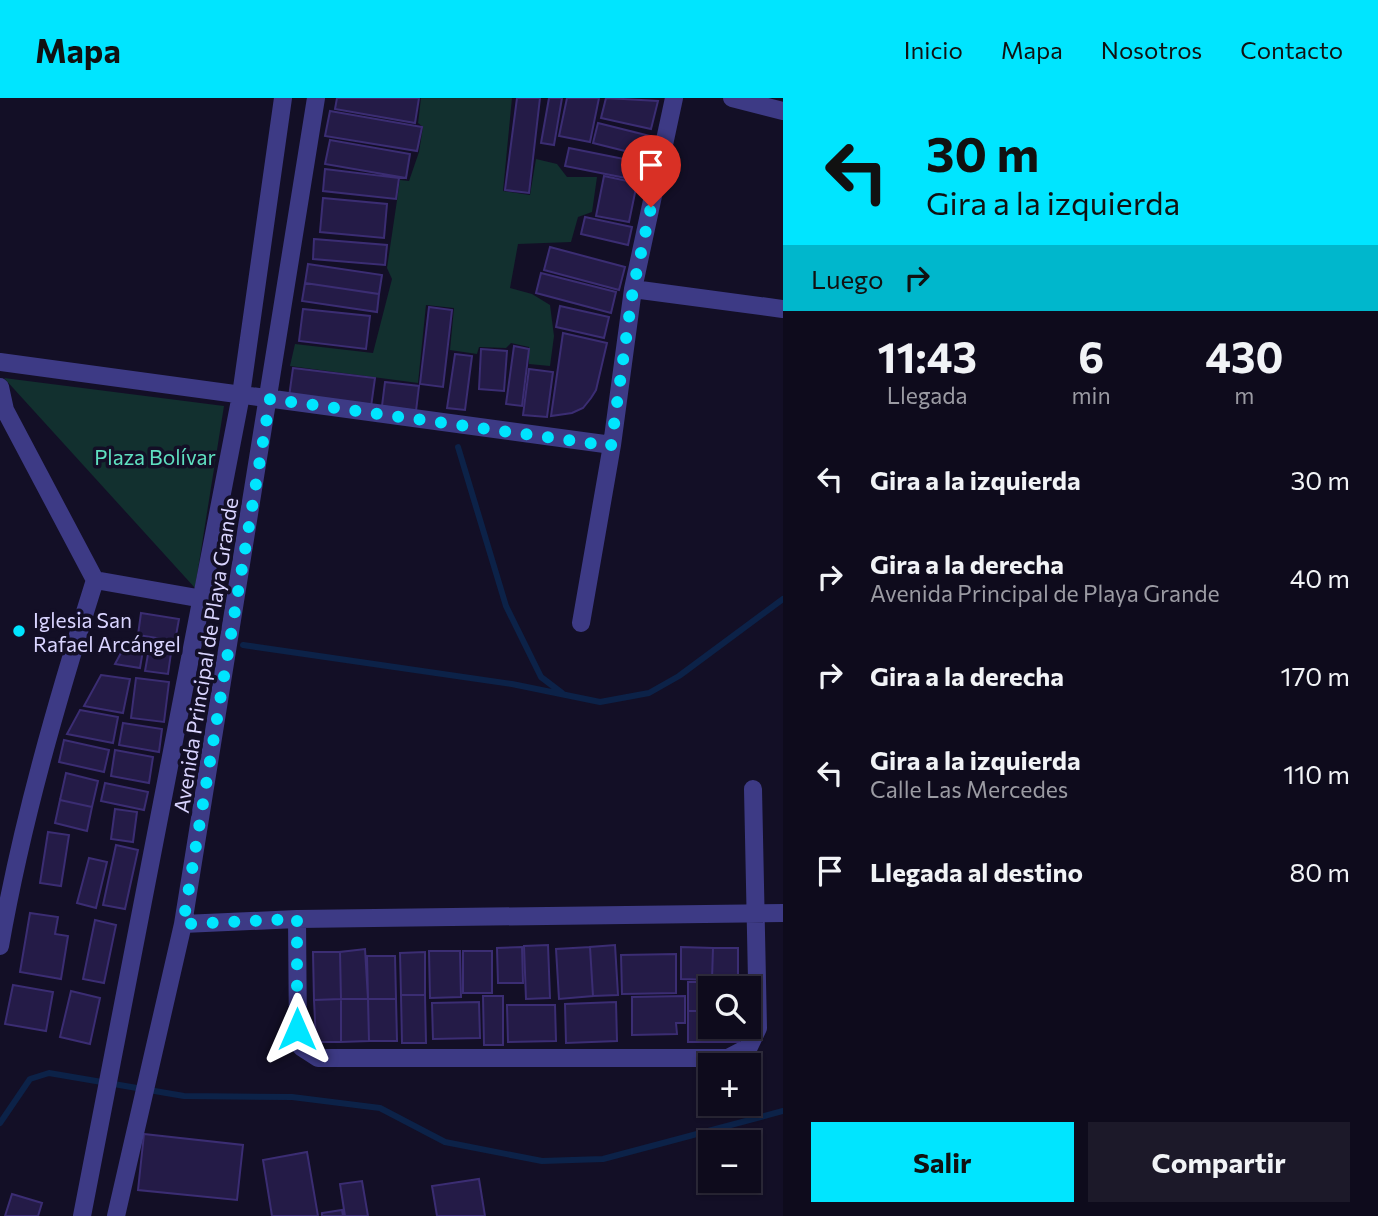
<!DOCTYPE html>
<html lang="es">
<head>
<meta charset="utf-8">
<style>
	:root { --surface:#0e0b1c; --page:#1c1929; --text:#f1f3f6; --muted:#9b9ba3; --line:#2e2b3b; --accent:#00e5ff }
	body { margin:0; font-family:Commissioner,sans-serif; background:var(--page); color:var(--text); height:100vh; display:flex; flex-direction:column; font-size:26px; white-space:nowrap }
	* { box-sizing:border-box; margin:0 }
	p { font-size:23px; color:var(--muted) }
	.icon { flex:none; width:38px; height:38px; fill:none; stroke:currentColor; stroke-width:2; stroke-linecap:round; stroke-linejoin:round }
	.map { position:relative; flex:1; overflow:hidden }
	.details { display:flex; flex-direction:column; background:var(--surface); width:595px }
	.details>* { flex:none }
	.top-card { background:#00e5ff; color:#111; overflow:hidden }
	.controls { position:absolute; left:698px; top:878px; display:grid; gap:14px }
	.controls a { display:grid; place-items:center; width:63px; height:63px; border-radius:0px; background:var(--surface); box-shadow:0 2px 5px #0004,0 0 0 2px var(--line); font-size:35px }
	.pin { position:absolute; display:grid; place-items:center; width:60px; height:60px; color:#fff; margin:-72px -30px; border-radius:50% 50% 50% 0; rotate:-45deg; box-shadow:0 0 7px #0007 }
	.pin .icon { rotate:45deg }
	.me { position:absolute; width:77px; margin:-38px; rotate:0deg; stroke-linejoin:round; filter:drop-shadow(0 0 5px #0008) }
	.turn { display:flex; align-items:center; gap:24px; height:147px; padding:0 28px; font-size:32px }
	.turn .icon { width:91px; height:91px; stroke-width:2.5 }
	.turn b { display:block; font-size:49px; line-height:60px }
	.then { display:flex; align-items:center; height:66px; padding:0 28px; background:#0003; gap:14px; font-size:26px }
	.eta { display:flex; justify-content:space-evenly; align-items:center; height:119px; text-align:center }
	.eta b { font-size:42px; font-weight:700; line-height:49px }
	.primary-button { display:flex; gap:14px; margin-top:auto; padding:14px 28px }
	.primary-button a { flex:1; height:80px; border-radius:0px; background:var(--accent); color:#111; font-size:28px; font-weight:700; line-height:80px; text-align:center }
	.primary-button a+a { background:var(--page); color:var(--text) }
	ul { padding:0; list-style:none }
	li { display:flex; align-items:center; gap:21px; height:98px; padding:0 28px }
	li div { flex:1 }
	li b { display:block; font-size:26px }
	li em { font-style:normal }
	header { display:flex; align-items:center; gap:42px; box-sizing:border-box; height:98px; padding:0 35px; background:var(--accent); color:#111 }
	header strong { font-size:33px }
	nav { display:flex; gap:38px; margin-inline-start:auto; font-size:24px }
	main { display:flex; flex:1; min-height:0 }
	.map>svg:first-child { display:block }
	.green { fill:#12302f }
	.lines { fill:none; stroke-linecap:round; stroke-linejoin:round }
	.stream { stroke:#0c2248; stroke-width:6 }
	.building { fill:#241b47; stroke:#3b2d73; stroke-width:2 }
	.minor { stroke:#3d3a85; stroke-width:18 }
	.route { stroke:#00e5ff; stroke-width:12; stroke-dasharray:0 21.6 }
	.poi-dot { fill:#00e5ff; stroke:#130f26; stroke-width:2.5 }
	.labels { text-anchor:middle; dominant-baseline:central; stroke-width:7; stroke-linejoin:round; paint-order:stroke }
	.park-label { font-size:21px; fill:#5fe0c0; stroke:#130f26 }
	.poi-label { font-size:21px; fill:#d9d4ff; stroke:#130f26; text-anchor:start }
	.street-label { font-size:21px; fill:#d9d4ff; stroke:#130f26 }
</style>
</head>
<body>
<header>
<strong>Mapa</strong>
<nav><a>Inicio</a><a>Mapa</a><a>Nosotros</a><a>Contacto</a></nav>
</header>
<main>
<div class="map">
<svg width="783" height="1118" viewBox="0 0 783 1118">
	<rect width="100%" height="100%" fill="#130f26"/>
	<!-- green -->
	<path class="green" d="M421,0H512L503,93L530,97L536,61L557,66L567,79H597L592,114L578,119L571,144L518,146L510,190L532,196L550,207L554,238L550,268L529,266V249L511,245L506,250L479,249L477,256L450,252L454,210L426,207L418,285L290,268L295,246L373,255L392,181L387,170L400,82L409,83L419,54L423,29L418,25Z
		M4,280L224,308L195,490Z"/>
	<g class="lines">
		<!-- stream -->
		<path class="stream" d="M458,349L506,508L541,579L562,595
			M243,547L512,586L600,604L649,595L679,578L783,501
			M0,1025L30,981L49,975L184,998L292,999L380,1010L445,1044L542,1063L603,1061L783,1013"/>
	</g>
	<!-- building -->
	<path class="building" d="M337,0H419L415,25L335,11Z
		M517,0H540L529,95L505,92Z
		M549,0H562L554,47L541,45Z
		M567,0H599L590,44L559,38Z
		M606,0L658,3L651,31L601,20Z
		M330,13L422,29L417,53L325,38Z
		M598,25L650,38L645,58L593,45Z
		M330,42L410,56L406,80L325,66Z
		M569,50L644,65L641,83L565,68Z
		M325,71L399,80L396,101L323,93Z
		M604,78L637,85L629,124L596,118Z
		M323,100L387,106L384,140L320,134Z
		M585,119L632,129L628,147L581,136Z
		M314,141L387,147L385,167L313,161Z
		M550,149L625,169L619,192L544,172Z
		M308,166L382,177L379,196L305,185Z
		M541,175L616,194L611,215L536,195Z
		M305,185L379,196L377,214L302,203Z
		M560,208L609,219L604,240L556,229Z
		M429,209L452,212L443,289L420,286Z
		M303,211L370,218L366,251L299,243Z
		M563,235L607,245L596,292L591,300L583,310L572,315L551,318Z
		M514,248L529,251L522,308L506,306Z
		M481,251L507,253L504,293L479,291Z
		M455,256L472,258L465,312L447,310Z
		M293,270L375,280L371,309L289,299Z
		M529,271L553,274L547,319L523,317Z
		M385,284L419,288L416,313L382,308Z
		M141,515L179,521L175,543L138,537Z
		M128,542L144,546L140,570L115,566Z
		M150,545L172,548L168,576L145,573Z
		M101,577L130,581L123,615L84,608Z
		M136,580L169,584L164,624L131,620Z
		M80,612L118,619L113,645L67,636Z
		M123,625L162,631L159,654L119,647Z
		M64,642L109,652L104,674L59,664Z
		M115,652L153,659L149,685L111,678Z
		M66,675L98,683L92,709L60,702Z
		M105,685L148,694L144,712L101,703Z
		M60,702L92,709L87,733L55,725Z
		M115,711L137,714L133,744L111,741Z
		M48,734L69,737L61,788L40,785Z
		M116,747L138,752L125,811L103,807Z
		M89,760L107,764L96,810L77,805Z
		M30,815L58,819L55,836L68,838L61,881L20,874Z
		M95,822L116,827L104,885L83,881Z
		M548,847L550,900L526,901L524,848Z
		M615,847L618,897L593,898L590,849Z
		M522,849L523,885H498L497,850Z
		M590,849L593,898L559,901L556,851Z
		M681,849L713,850L712,882L681,881Z
		M713,850H738V882H712Z
		M365,851L368,901H341L340,854Z
		M429,853H460L461,899L430,900Z
		M463,853H492V895H463Z
		M313,854H340L341,901L314,902Z
		M425,854V897H401L400,855Z
		M676,856V895L622,896L621,857Z
		M367,858H395L396,901H368Z
		M688,884H739V891H710V913H688Z
		M13,887L53,894L46,933L5,926Z
		M71,893L100,900L90,946L60,939Z
		M401,897H425L426,945H402Z
		M483,898H503V947H484Z
		M685,898V925H676L677,936L632,937V899Z
		M341,901V944H316L314,902Z
		M341,901H368L369,943L341,944Z
		M368,901H396L397,943H369Z
		M479,904L480,940L433,941L432,905Z
		M616,904L617,943L566,945L565,906Z
		M507,907H555L556,943L508,944Z
		M688,913H710V929H739V944H688Z
		M144,1036L243,1047L237,1102L138,1092Z
		M307,1054L318,1118H272L263,1062Z
		M479,1081L485,1118H437L432,1088Z
		M362,1083L368,1118H345L340,1086Z
		M12,1096L42,1105L38,1118H5Z
		M342,1112L343,1118H322V1115Z"/>
	<g class="lines">
		<!-- minor -->
		<path class="minor" d="M732,0L783,13
			M633,191L783,211
			M0,264L612,347
			M0,289L5,312L95,482
			M581,525L612,347L633,191L674,0
			M297,821L298,940L301,949L318,960H728L749,949L758,930L753,691
			M183,826L297,821L783,815
			M0,848C22,723 57,603 95,482L203,501
			M82,1118L241,297L283,0
			M116,1118L183,826L316,0"/>
	</g>
	<g class="lines">
		<!-- route -->
		<path class="route" d="M297,931V821L183,826L270,301L611,348L633,191L651,109"/>
	</g>
	<!-- markers -->
	<circle class="poi-dot" cx="19" cy="533" r="7"/>
	<g class="labels">
		<!-- park labels -->
		<g class="park-label">
			<text x="155" y="358">Plaza Bolívar</text>
		</g>
		<!-- poi labels -->
		<g class="poi-label">
			<text x="33" y="521">Iglesia San<tspan x="33" dy="24">Rafael Arcángel</tspan></text>
		</g>
		<!-- street labels -->
		<g class="street-label">
			<text transform="translate(205 557) rotate(-81)">Avenida Principal de Playa Grande</text>
		</g>
	</g>
</svg>
<div class="controls">
<a><svg class="icon" aria-label="search" viewBox="0 0 24 24"><circle cx="10" cy="10" r="6"/><path d="M15 15l6 6"/></svg></a>
<a>+</a>
<a>−</a>
</div>
<div class="pin" style="left:651px;top:109px;background:#d93025"><svg class="icon" aria-label="arrive" viewBox="0 0 24 24"><path d="M6 21V4h12l-3 4 3 4H6"/></svg></div>
<svg class="me" style="left:297px;top:931px" viewBox="-20 -20 40 40"><path d="M0-17L14 15 0 8-14 15z" fill="#00e5ff" stroke="#fff" stroke-width="4"/></svg>
</div>
<section class="details">
<div class="top-card">
<div class="turn"><svg class="icon" aria-label="left" viewBox="0 0 24 24"><path d="M17 20v-9H6M10 6l-5 5 5 5"/></svg><div><b>30 m</b>Gira a la izquierda</div></div>
<div class="then">Luego<svg class="icon" aria-label="right" viewBox="0 0 24 24"><path d="M7 20v-9h11M14 6l5 5-5 5"/></svg></div>
</div>
<div class="eta">
<div><b>11:43</b><p>Llegada</p></div>
<div><b>6</b><p>min</p></div>
<div><b>430</b><p>m</p></div>
</div>
<ul>
<li><svg class="icon" aria-label="left" viewBox="0 0 24 24"><path d="M17 20v-9H6M10 6l-5 5 5 5"/></svg><div><b>Gira a la izquierda</b></div><em>30 m</em></li>
<li><svg class="icon" aria-label="right" viewBox="0 0 24 24"><path d="M7 20v-9h11M14 6l5 5-5 5"/></svg><div><b>Gira a la derecha</b><p>Avenida Principal de Playa Grande</p></div><em>40 m</em></li>
<li><svg class="icon" aria-label="right" viewBox="0 0 24 24"><path d="M7 20v-9h11M14 6l5 5-5 5"/></svg><div><b>Gira a la derecha</b></div><em>170 m</em></li>
<li><svg class="icon" aria-label="left" viewBox="0 0 24 24"><path d="M17 20v-9H6M10 6l-5 5 5 5"/></svg><div><b>Gira a la izquierda</b><p>Calle Las Mercedes</p></div><em>110 m</em></li>
<li><svg class="icon" aria-label="arrive" viewBox="0 0 24 24"><path d="M6 21V4h12l-3 4 3 4H6"/></svg><div><b>Llegada al destino</b></div><em>80 m</em></li>
</ul>
<div class="primary-button"><a>Salir</a><a>Compartir</a></div>
</section>
</main>
</body>
</html>
